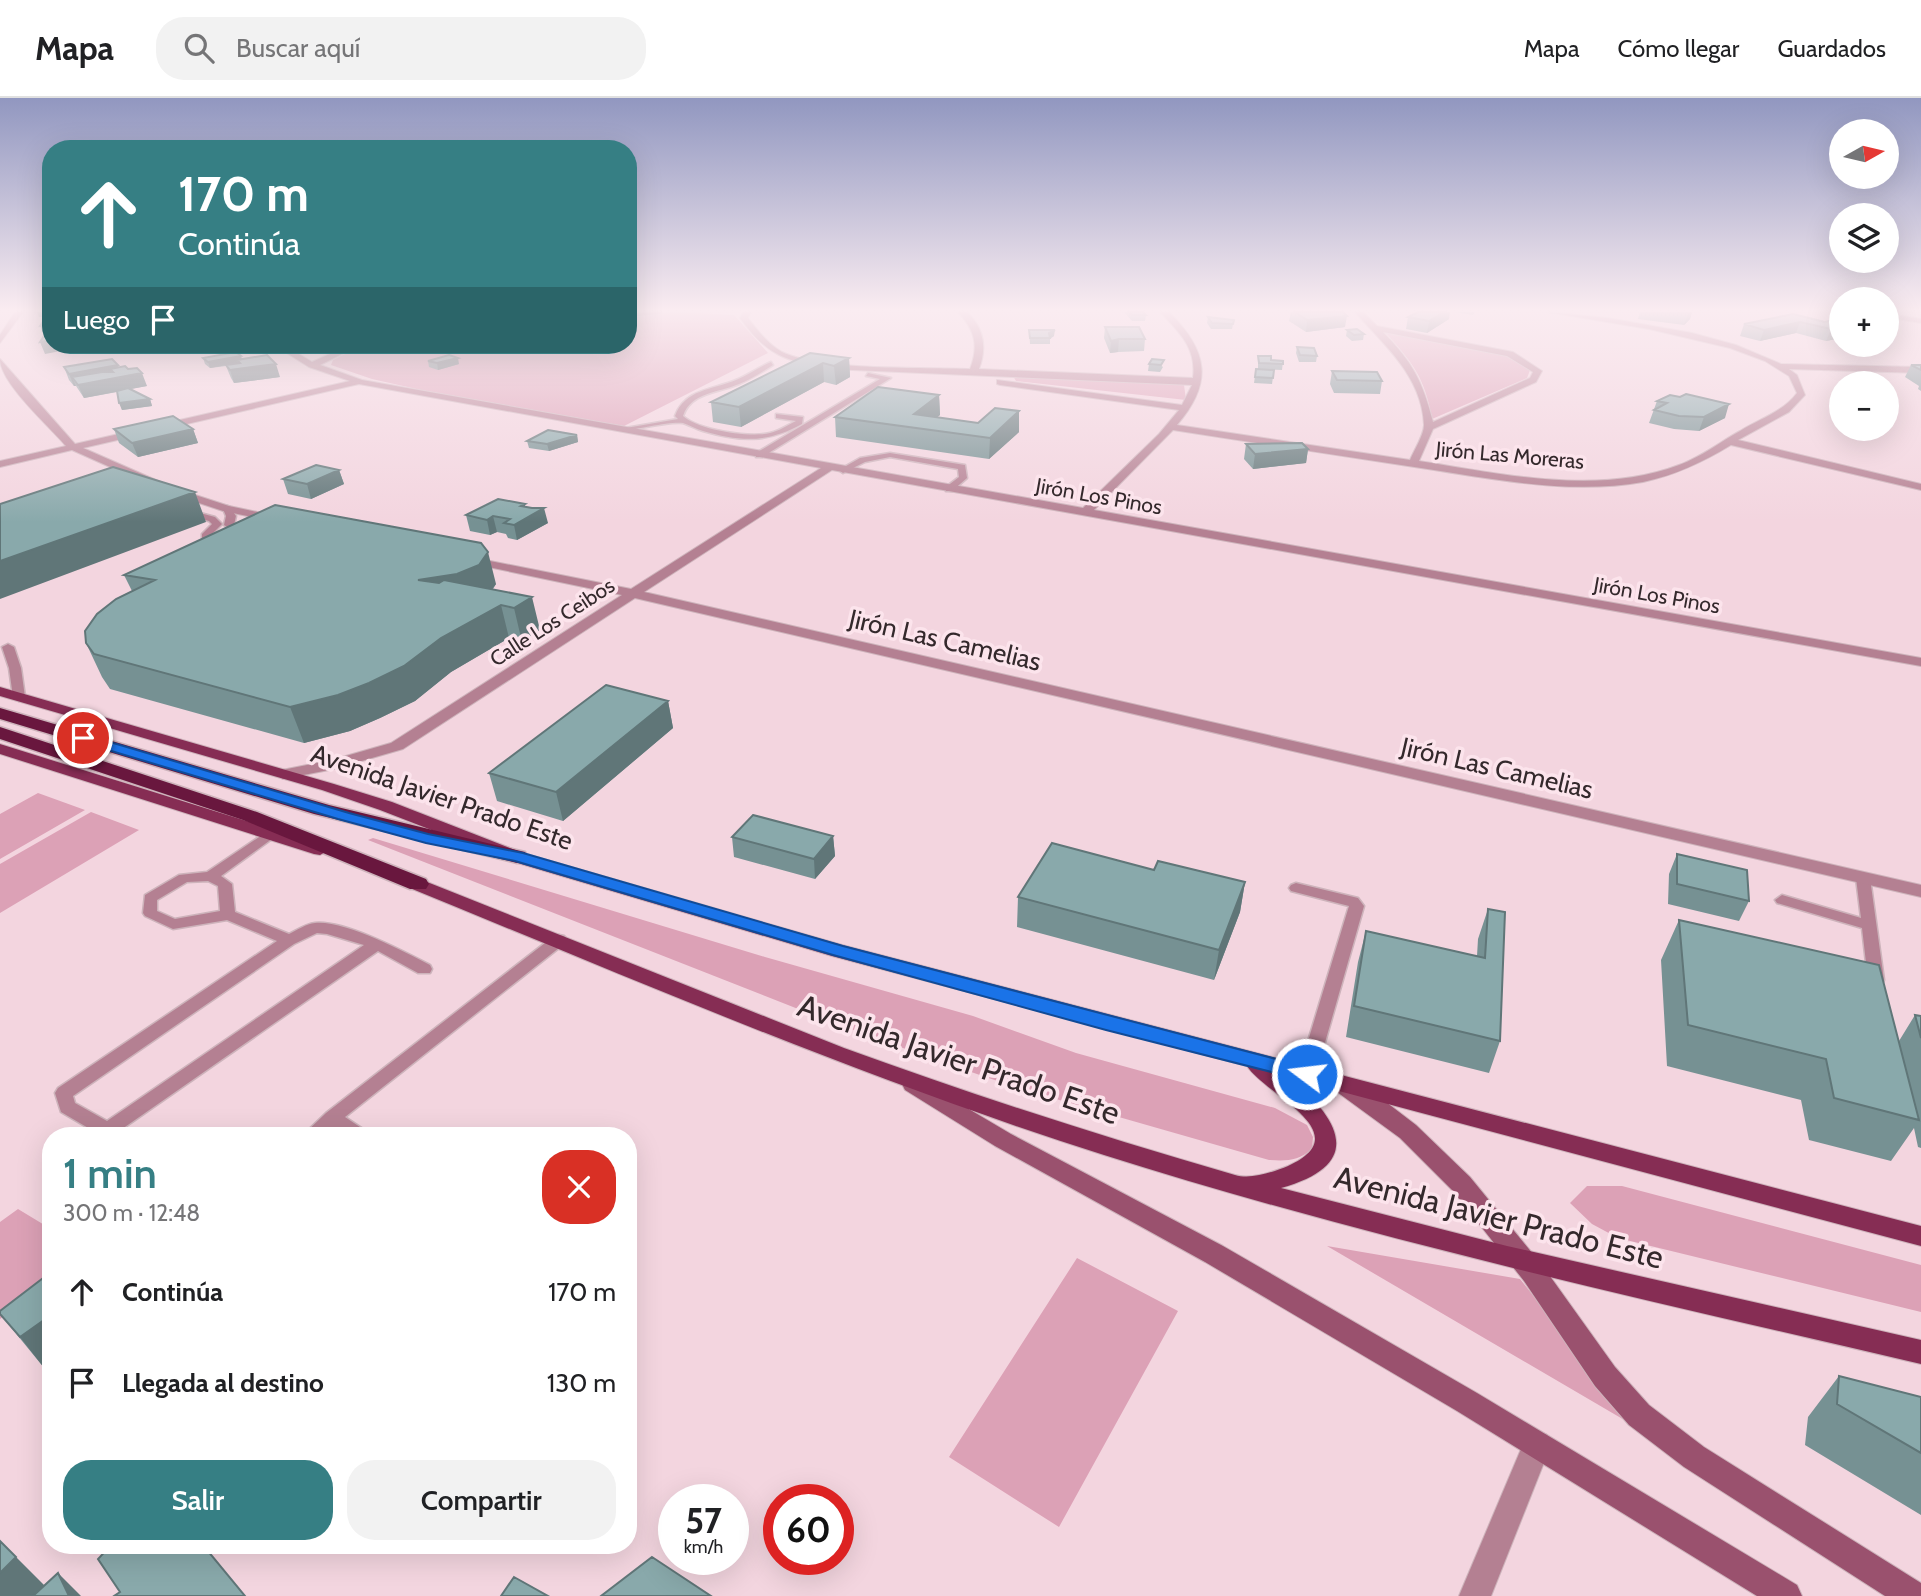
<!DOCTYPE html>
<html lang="es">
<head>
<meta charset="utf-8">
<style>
	:root { --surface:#fff; --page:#f2f2f2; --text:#202124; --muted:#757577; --line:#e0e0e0; --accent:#367f84 }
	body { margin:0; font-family:Cabin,sans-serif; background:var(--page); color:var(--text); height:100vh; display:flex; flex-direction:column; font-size:26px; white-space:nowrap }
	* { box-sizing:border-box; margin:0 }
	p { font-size:23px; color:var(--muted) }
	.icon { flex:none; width:38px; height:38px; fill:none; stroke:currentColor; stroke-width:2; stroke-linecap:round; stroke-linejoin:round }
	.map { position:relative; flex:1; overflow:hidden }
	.drawer { position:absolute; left:42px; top:1029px; width:595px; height:427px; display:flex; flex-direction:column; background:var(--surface); border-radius:28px; box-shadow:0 7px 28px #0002 }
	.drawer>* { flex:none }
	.hud { position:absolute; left:42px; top:42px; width:595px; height:214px; border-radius:28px; box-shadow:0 7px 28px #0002; background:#367f84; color:#fff; overflow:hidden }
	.needle { width:46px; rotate:82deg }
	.buttons { position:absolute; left:1829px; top:21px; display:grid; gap:14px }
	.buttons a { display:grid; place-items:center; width:70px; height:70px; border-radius:50%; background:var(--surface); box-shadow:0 7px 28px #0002; font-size:35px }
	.speed { position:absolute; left:658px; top:1386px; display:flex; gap:14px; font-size:35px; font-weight:700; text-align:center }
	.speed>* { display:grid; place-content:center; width:91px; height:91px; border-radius:50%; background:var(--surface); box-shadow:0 7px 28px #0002; line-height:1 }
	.speed small { font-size:18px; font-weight:400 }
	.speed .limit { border:10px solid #d22; background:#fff; color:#111 }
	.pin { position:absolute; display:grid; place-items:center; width:60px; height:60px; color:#fff; margin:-30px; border:4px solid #fff; border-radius:50%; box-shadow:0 2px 7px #0007 }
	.me { position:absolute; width:77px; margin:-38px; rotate:285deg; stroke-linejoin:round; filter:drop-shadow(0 0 5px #0008) }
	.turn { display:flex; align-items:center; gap:24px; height:147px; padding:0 21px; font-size:32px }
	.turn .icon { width:91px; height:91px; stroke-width:2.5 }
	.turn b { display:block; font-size:49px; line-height:60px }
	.then { display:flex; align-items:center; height:66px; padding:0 21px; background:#0003; gap:14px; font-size:26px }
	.round { display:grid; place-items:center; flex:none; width:74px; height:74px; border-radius:28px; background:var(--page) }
	.headline { display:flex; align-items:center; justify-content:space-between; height:119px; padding:0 21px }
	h1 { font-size:42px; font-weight:600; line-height:52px; color:var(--accent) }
	.action { display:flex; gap:14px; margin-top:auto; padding:14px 21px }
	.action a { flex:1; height:80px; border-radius:28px; background:var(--accent); color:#fff; font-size:28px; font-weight:600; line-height:80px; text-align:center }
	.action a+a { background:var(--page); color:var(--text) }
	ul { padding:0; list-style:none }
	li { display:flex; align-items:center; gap:21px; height:91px; padding:0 21px }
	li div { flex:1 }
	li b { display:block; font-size:26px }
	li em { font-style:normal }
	header { display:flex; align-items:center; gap:42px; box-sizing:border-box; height:98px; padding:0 35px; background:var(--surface); border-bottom:2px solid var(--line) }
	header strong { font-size:33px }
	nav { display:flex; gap:38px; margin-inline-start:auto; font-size:24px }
	.search { width:490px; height:63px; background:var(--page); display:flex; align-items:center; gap:18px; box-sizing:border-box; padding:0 24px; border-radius:28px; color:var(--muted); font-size:26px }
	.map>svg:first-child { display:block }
	.green { fill:#dca1b6 }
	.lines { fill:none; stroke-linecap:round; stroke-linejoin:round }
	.lane-casing { stroke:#cdb3bb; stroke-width:3 }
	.street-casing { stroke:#cdb3bb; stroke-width:2 }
	.secondary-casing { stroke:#cdb3bb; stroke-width:2 }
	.primary-casing { stroke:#cdb3bb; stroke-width:2 }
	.highway-casing { stroke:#cdb3bb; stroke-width:3 }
	.lane { fill:#b48092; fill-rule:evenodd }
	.street { fill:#b48092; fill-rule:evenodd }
	.secondary { fill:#9a516e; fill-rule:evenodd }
	.primary { fill:#862d54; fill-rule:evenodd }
	.highway { fill:#69173e; fill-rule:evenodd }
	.wall { fill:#769193 }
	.shaded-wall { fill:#607678 }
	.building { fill:#89a9ab; stroke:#607678; stroke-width:2 }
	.route { fill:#1a73e8; stroke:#114b97; stroke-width:2 }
	.labels { text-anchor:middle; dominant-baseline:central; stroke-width:7; stroke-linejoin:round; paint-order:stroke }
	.far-street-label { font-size:21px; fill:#34292c; stroke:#fce4ec }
	.street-label { font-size:26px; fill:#34292c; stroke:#fce4ec }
	.near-street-label { font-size:32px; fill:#34292c; stroke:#fce4ec }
</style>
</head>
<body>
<header>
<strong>Mapa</strong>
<div class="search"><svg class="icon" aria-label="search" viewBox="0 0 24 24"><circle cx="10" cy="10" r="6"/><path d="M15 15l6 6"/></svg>Buscar aquí</div>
<nav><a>Mapa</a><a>Cómo llegar</a><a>Guardados</a></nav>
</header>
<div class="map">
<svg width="1921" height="1498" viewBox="0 0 1921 1498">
	<rect width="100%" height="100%" fill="#f3d5df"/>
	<!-- green -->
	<path class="green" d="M672,214L734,217L768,255L624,328L421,292L372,281L331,267L333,262L363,247H628V218Z
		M1385,234L1504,257L1530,272L1527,280L1432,321C1425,280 1413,265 1385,234Z
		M1012,276L1184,287L1186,302L1016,283Z
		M38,695L85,712L0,761V716Z
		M91,714L139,732L0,815V766Z
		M373,740L765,859L973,918L1076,955L1275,1010L1307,1027L1313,1039L1312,1051C1298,1063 1287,1063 1269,1062L1021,991L933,961L821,920L368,742Z
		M1587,1088H1622L1921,1167V1214L1618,1140L1592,1126L1570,1105Z
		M18,1111L51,1131V1180L0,1221V1124Z
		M1327,1148L1520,1181L1638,1330Z
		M1077,1160L1178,1213L1059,1429L949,1359Z"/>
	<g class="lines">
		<!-- lane casing -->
		<g class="lane-casing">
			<path id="lane" d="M771,264L773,267C762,274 751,281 739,286C718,295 691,294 683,318C698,332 750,340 770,335C779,333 788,327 796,323L776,320V316L803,319L802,326C767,345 741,344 703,333C696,331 689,327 683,325C672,323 637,331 624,333L620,331L678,321L675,318C685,291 712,292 736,282C748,277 759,269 771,264Z
				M868,275L891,280L762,359H756V355L880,281L866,278Z
				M890,355L965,367L967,380L952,393H946V389L959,379L958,371L890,359L865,364L843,375L839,372L860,360Z
				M227,408L230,409L236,418L234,427L229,430L224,427L226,418L223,411Z
				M189,412L215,419L222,426L208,440H202V436L212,426L209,423L186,417L184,415Z
				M8,546L14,549L21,570L25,599L19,603L13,599L9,570L2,549Z
				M271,731L276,732L278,735L276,738L221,778L232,786L235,814L289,836C297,832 306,826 315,825C344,822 403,853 430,867L432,871L430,875H418L378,853L122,1031L127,1038H102L61,1014L55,995L58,990L277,843L227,822L173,831L145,818L143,815L145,797L179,777L207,774ZM208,783L218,788L220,813L175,821L157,813V802L187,784ZM317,835L327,836L364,847L107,1023L75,1005L73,998L294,846Z
				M1863,776L1870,780L1884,882L1882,886H1870L1868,882L1862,830L1777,805L1775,802L1782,797L1861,820L1856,780Z
				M1296,785L1358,800L1364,808L1316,976L1313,981L1307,982L1301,981L1298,976L1349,808L1291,793L1289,790L1291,787Z
				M559,837L564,838L567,842L564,846L345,1019L366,1033L369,1038H345L333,1030L324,1038H302L326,1015L554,838Z"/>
		</g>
		<!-- street casing -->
		<g class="street-casing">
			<path id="street" d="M15,214H23L0,245V237Z
				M663,214L659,216L628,219V215Z
				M743,214H751L748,220C758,233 768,246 782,254C821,273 924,269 970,271C979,248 975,232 958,214H967C984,230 987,250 979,271L1193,280C1197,250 1179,234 1160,214H1169C1209,254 1213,285 1177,327L1410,362C1414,352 1424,337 1424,327C1422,278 1384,247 1355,214H1363L1377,228L1513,254L1542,273L1536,284L1433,331L1419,363C1502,376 1598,398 1679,367C1701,359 1720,344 1740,333C1759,321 1783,314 1797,295L1789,278L1765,263L1730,250L1649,231L1547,214L1608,220L1692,235L1736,247L1781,266L1921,269V275L1789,271L1797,277L1805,297L1789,314L1738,342L1921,386V392L1731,347C1703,364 1676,377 1643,384C1570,397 1493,381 1421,370C1338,357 1255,345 1173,332L1094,412L1921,560V568L832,372L644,494L1921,787V799L635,500L403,651L334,671L283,681L275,676L277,673L332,662L391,645L622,497L469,465L465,464V458L631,491L821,370L359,286L83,350L174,390L229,408L281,419V423L277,424L223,413L166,394L72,352L0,369V363L66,348C50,329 0,285 0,261L75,346L350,283L309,269L274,247L288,249L321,247L294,253L312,264L350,247H360L320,267L362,282L1083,410L1159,336L1179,312L1000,287L997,286V282L1182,307L1192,287L830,271C786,263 767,258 740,220ZM1383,234L1507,258L1533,274L1530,280L1433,324C1422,282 1413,265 1383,234Z
				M1886,215L1921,221V225L1886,219Z
				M1537,1333L1547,1337L1551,1347L1491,1498H1459L1527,1337Z"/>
		</g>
		<!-- secondary casing -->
		<g class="secondary-casing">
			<path id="secondary" d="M913,978L1011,1036L1223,1148L1477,1295L1797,1487L1802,1498H1757L1457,1313L1205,1164L995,1048L905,992L902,986L905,980Z
				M1345,980L1386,1004L1416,1027L1470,1079L1542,1167L1615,1269L1649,1307L1704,1349L1921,1485V1498H1885L1684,1369L1629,1327L1595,1288L1524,1183L1453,1093L1400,1040L1337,994L1334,988L1337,982Z"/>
		</g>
		<!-- primary casing -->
		<g class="primary-casing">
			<path id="primary" d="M0,589L334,686L392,704L523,755L842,847L1921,1128V1148L1290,980C1342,1023 1364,1067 1281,1090L1507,1148L1921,1242V1266C1647,1202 1373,1142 1104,1057C864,981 633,881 400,786L397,782L400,778H412L844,950C973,997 1103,1039 1235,1077C1251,1082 1273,1074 1288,1068C1361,1035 1265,997 1247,968L832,858L511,763L380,712L322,692L0,598Z
				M0,646L326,748L329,752L320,757L314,756L0,656Z"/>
		</g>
		<!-- highway casing -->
		<g class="highway-casing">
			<path id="highway" d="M0,610L329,707L525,754L528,759L525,764L517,765L314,716L0,621Z
				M0,629L257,714L426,781L429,786L426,791H410L243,722L0,641Z"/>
		</g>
		<!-- lane -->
		<use href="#lane" class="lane"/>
		<!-- street -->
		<use href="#street" class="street"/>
		<!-- secondary -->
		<use href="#secondary" class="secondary"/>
		<!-- primary -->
		<use href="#primary" class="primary"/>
		<!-- highway -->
		<use href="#highway" class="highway"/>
	</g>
	<!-- wall -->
	<path class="wall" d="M1124,214H1143L1146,217L1145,223H1132Z
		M1291,214H1343L1345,229L1306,234L1289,223Z
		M1455,214H1475L1473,217Z
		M1640,214H1692L1690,221L1684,227L1638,221Z
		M1793,216L1825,224H1841V240L1826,243L1796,235L1760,243L1740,238L1744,226Z
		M1208,219L1234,222L1232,231H1211L1207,225Z
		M1408,219L1449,221L1427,235L1406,231Z
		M1105,229L1145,241L1144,253L1118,254L1110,255L1104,240Z
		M1029,232L1054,238L1050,241V246H1030Z
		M1347,232L1364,236L1363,242L1352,243L1346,238Z
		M231,247L254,253L237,255L242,261L280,279L234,285L231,280L226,268L210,270L205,266L203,260L234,254Z
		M1297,249L1317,258L1316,264H1299L1296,255Z
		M810,255L849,260L850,279L836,287L824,284L741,329L713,324L711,304Z
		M1258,258L1271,262L1283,263L1282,272L1258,271Z
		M1152,261L1163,269L1160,274L1148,273L1149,266Z
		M428,263L459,266L438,272L429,269Z
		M1911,267H1921V293L1918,291L1919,288L1905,279Z
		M64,269H119L147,288L130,291L150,301L152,308L122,312L117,294L84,300L76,288H74L69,282Z
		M1256,271L1274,272L1272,286L1254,285Z
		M1332,273L1382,283L1380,296L1334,295L1330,286Z
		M939,297L940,317L937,319L1019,334L989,361L836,339L835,319Z
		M1657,303L1725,320L1699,333L1674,331L1649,325Z
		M114,331H193L198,345L138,359L119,345Z
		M577,337L578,344L549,353L529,350L527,343Z
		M1246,346L1308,351L1306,365L1253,371L1244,361Z
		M339,372L344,386L311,401L288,396L283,381Z
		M525,409L548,425L517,442L508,440L506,436L497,434L490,437L470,433L466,417Z
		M124,477L496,486L493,491L540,532L522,544L509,540L451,574L415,603L380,620L350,633L304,645L110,591L102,579L86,545L132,493Z
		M668,603L673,630L563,723L497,703L489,675Z
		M833,738L835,758L815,781L734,759L732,739Z
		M1677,756L1749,803L1739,823L1668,806L1669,776Z
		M1154,772L1245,784L1240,814L1214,882L1017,829L1018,799Z
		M1488,811L1500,943L1489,975L1346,939L1358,864L1366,833L1477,858L1478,841Z
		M1679,822L1899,943L1915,917L1921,918V1050L1918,1049L1914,1030L1891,1063L1809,1042L1801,1002L1667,968L1661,862Z
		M0,1216L49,1268L45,1271Z
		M1839,1278L1921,1299V1417L1805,1347L1808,1319Z"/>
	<!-- shaded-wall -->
	<path class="shaded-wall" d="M37,214H51V218L39,219Z
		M1444,214H1450L1449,221L1427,235L1429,223Z
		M1689,214H1692L1690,221L1684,227Z
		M1347,218L1345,229L1306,234L1307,222Z
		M1800,224L1796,235L1760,243L1764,232Z
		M51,227L45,239L40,228Z
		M1841,229V240L1826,243L1831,231Z
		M1055,232L1054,238L1049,241V235Z
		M1119,241L1118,254L1110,255L1111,243Z
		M51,242V247H73L71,251L45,256L40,244Z
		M171,247H195L173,252Z
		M252,247L254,253L235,256L233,250Z
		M241,258L243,264L237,262L238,265L210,270L208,264Z
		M458,260L459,266L438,272L437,265Z
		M849,260L850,279L836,287L834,268Z
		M823,265L824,284L741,329L739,309Z
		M276,266L280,279L234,285L230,272Z
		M118,267L122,279L142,275L147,288L84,300L78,287L72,279L76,288H74L69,276Z
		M939,297L940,317L922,331L914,316Z
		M150,301L152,308L122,312L119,305Z
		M1729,306L1725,320L1699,333L1704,319Z
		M1019,313V334L989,361L990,340Z
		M193,331L198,345L138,359L132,345Z
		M577,337L578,344L549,353L547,346Z
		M1308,351L1306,365L1253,371L1255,356Z
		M339,372L344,386L311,401L307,386Z
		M195,394L206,424L0,501V463Z
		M525,406L527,419L544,410L548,425L517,442L514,427L521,408Z
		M493,418L497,434L490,437L487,422Z
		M488,454L496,486L486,499L418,482Z
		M532,499L540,532L522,544L514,510Z
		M501,507L509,540L451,574L415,603L380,620L350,633L304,645L290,609L441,540Z
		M668,603L673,630L563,723L556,694Z
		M833,738L835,758L815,781L814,761Z
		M1245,784L1240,814L1214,882L1219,852Z
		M51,1217V1267L45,1271L20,1239Z
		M16,1459L54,1497L53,1498H0V1475Z
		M58,1475L81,1498H69Z"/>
	<!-- building -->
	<path class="building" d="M1129,214H1143L1146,217H1132Z
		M1295,214H1343L1347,218L1307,222Z
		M1418,214H1444L1429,223L1408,219Z
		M1793,216L1825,224L1832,222L1841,224V229L1831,231L1800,224L1764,232L1744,226Z
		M1208,219L1234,222L1233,226L1212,225Z
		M44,222H51V227L40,228Z
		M51,227V242L40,244Z
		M1105,229H1139L1145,241H1119L1111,243Z
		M1357,231L1364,236L1354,237L1347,232Z
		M1029,232H1055L1049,235L1050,240H1030Z
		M232,247H252L233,250Z
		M1297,249L1314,250L1317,258L1300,257Z
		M236,254L241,258L208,264L203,260Z
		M810,255L849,260L834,268L823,265L739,309L711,304Z
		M267,257L276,266L230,272L226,267L240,265L237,262Z
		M449,257L458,260L437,265L428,263Z
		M1258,258H1271V262L1283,263V266L1259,265Z
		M112,261L118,267L69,276L64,269Z
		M1152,261L1164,262L1161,267L1149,266Z
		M1911,267H1921V272Z
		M125,268L128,271L137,270L142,275L78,287L72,279L102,274H113L110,271Z
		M1256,271L1274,272L1273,280L1255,279Z
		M1332,273L1377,274L1382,283L1337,282Z
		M878,289L939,297L914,316L978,325L995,310L1019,313L990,340L835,319Z
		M128,290L150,301L119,305L117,293Z
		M1686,296L1729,306L1704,319L1679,318L1654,312L1667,305L1657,303L1670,297L1680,299Z
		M173,318L193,331L132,345L114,331Z
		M548,332L577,337L547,346L527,343Z
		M1302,345L1308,351L1255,356L1246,346Z
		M316,367L339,372L307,386L283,381Z
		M113,369L195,394L0,463V406Z
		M498,401L525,406L521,408L532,410H544L514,427L504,425L510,421L493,418L487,422L466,417Z
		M275,407L481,445L488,454L479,467L457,476L418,482L439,485L444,482L532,499L514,510L501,507L441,540L404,568L369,585L338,597L290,609L94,556L86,545L85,533L97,516L116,501L155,482L124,477Z
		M606,587L668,603L556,694L489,675Z
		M753,717L833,738L814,761L732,739Z
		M1052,745L1154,772L1158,763L1245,784L1219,852L1018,799Z
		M1677,756L1747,772L1749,803L1677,786Z
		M1488,811L1505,814L1500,943L1354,908L1366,833L1485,860Z
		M1679,822L1879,867L1919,1022L1834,1000L1826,961L1688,927Z
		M1915,917L1921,918V940Z
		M51,1174V1217L20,1239L0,1216V1213Z
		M51,1253V1270L43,1260Z
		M1839,1278L1921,1299V1355L1837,1306Z
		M0,1443L16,1459L0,1475Z
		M111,1447H203L245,1498H114L120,1494L98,1461Z
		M652,1459L711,1498H601Z
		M58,1475L69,1498H33Z
		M514,1479L548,1498H501Z"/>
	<!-- sky -->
	<linearGradient id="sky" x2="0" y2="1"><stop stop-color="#9197c0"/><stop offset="0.5" stop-color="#faecf1"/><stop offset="1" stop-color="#faecf1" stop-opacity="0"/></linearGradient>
	<rect width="1921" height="424" fill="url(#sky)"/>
	<!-- route -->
	<path class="route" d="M83,636L349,715L428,736L523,755L843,848L1307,969L1314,971L1317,976L1314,981L1307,983L1106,932L833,857L515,763L426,745L338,721L78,643V637Z"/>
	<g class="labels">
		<!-- far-street labels -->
		<g class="far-street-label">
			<text transform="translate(1510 357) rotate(5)">Jirón Las Moreras</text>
			<text transform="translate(1099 398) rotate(10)">Jirón Los Pinos</text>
			<text transform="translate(1657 497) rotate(10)">Jirón Los Pinos</text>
			<text transform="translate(552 524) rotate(-33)">Calle Los Ceibos</text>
		</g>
		<!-- street labels -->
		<g class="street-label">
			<text transform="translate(945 542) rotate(13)">Jirón Las Camelias</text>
			<text transform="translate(1497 670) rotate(13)">Jirón Las Camelias</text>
			<text transform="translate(442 699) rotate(19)">Avenida Javier Prado Este</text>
		</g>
		<!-- near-street labels -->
		<g class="near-street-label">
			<text transform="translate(959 961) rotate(19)">Avenida Javier Prado Este</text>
			<text transform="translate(1499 1119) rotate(14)">Avenida Javier Prado Este</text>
		</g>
	</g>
</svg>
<div class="buttons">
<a><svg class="needle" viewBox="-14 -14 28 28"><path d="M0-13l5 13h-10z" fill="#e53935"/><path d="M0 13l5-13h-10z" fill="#757577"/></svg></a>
<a><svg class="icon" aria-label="layers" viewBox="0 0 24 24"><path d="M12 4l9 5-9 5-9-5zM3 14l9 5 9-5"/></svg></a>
<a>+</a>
<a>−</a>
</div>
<div class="speed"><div>57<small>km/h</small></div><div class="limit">60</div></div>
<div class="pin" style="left:83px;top:640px;background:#d93025"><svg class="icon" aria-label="arrive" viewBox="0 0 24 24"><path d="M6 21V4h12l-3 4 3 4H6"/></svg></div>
<svg class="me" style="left:1307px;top:976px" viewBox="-20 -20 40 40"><circle r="17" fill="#1a73e8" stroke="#fff" stroke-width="3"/><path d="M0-11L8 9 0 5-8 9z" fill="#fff"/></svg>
<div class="hud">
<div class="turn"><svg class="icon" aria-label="ahead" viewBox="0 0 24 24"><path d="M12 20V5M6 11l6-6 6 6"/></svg><div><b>170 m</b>Continúa</div></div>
<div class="then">Luego<svg class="icon" aria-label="arrive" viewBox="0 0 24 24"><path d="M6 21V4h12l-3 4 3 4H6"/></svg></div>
</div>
<section class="drawer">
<div class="headline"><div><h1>1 min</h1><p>300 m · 12:48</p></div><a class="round" style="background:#d93025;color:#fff"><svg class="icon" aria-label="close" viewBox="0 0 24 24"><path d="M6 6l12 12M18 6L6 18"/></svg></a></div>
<ul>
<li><svg class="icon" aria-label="ahead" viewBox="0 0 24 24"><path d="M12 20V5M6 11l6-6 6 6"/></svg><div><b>Continúa</b></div><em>170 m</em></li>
<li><svg class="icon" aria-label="arrive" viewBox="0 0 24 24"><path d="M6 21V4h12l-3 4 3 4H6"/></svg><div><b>Llegada al destino</b></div><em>130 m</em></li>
</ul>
<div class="action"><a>Salir</a><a>Compartir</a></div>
</section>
</div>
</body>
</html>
